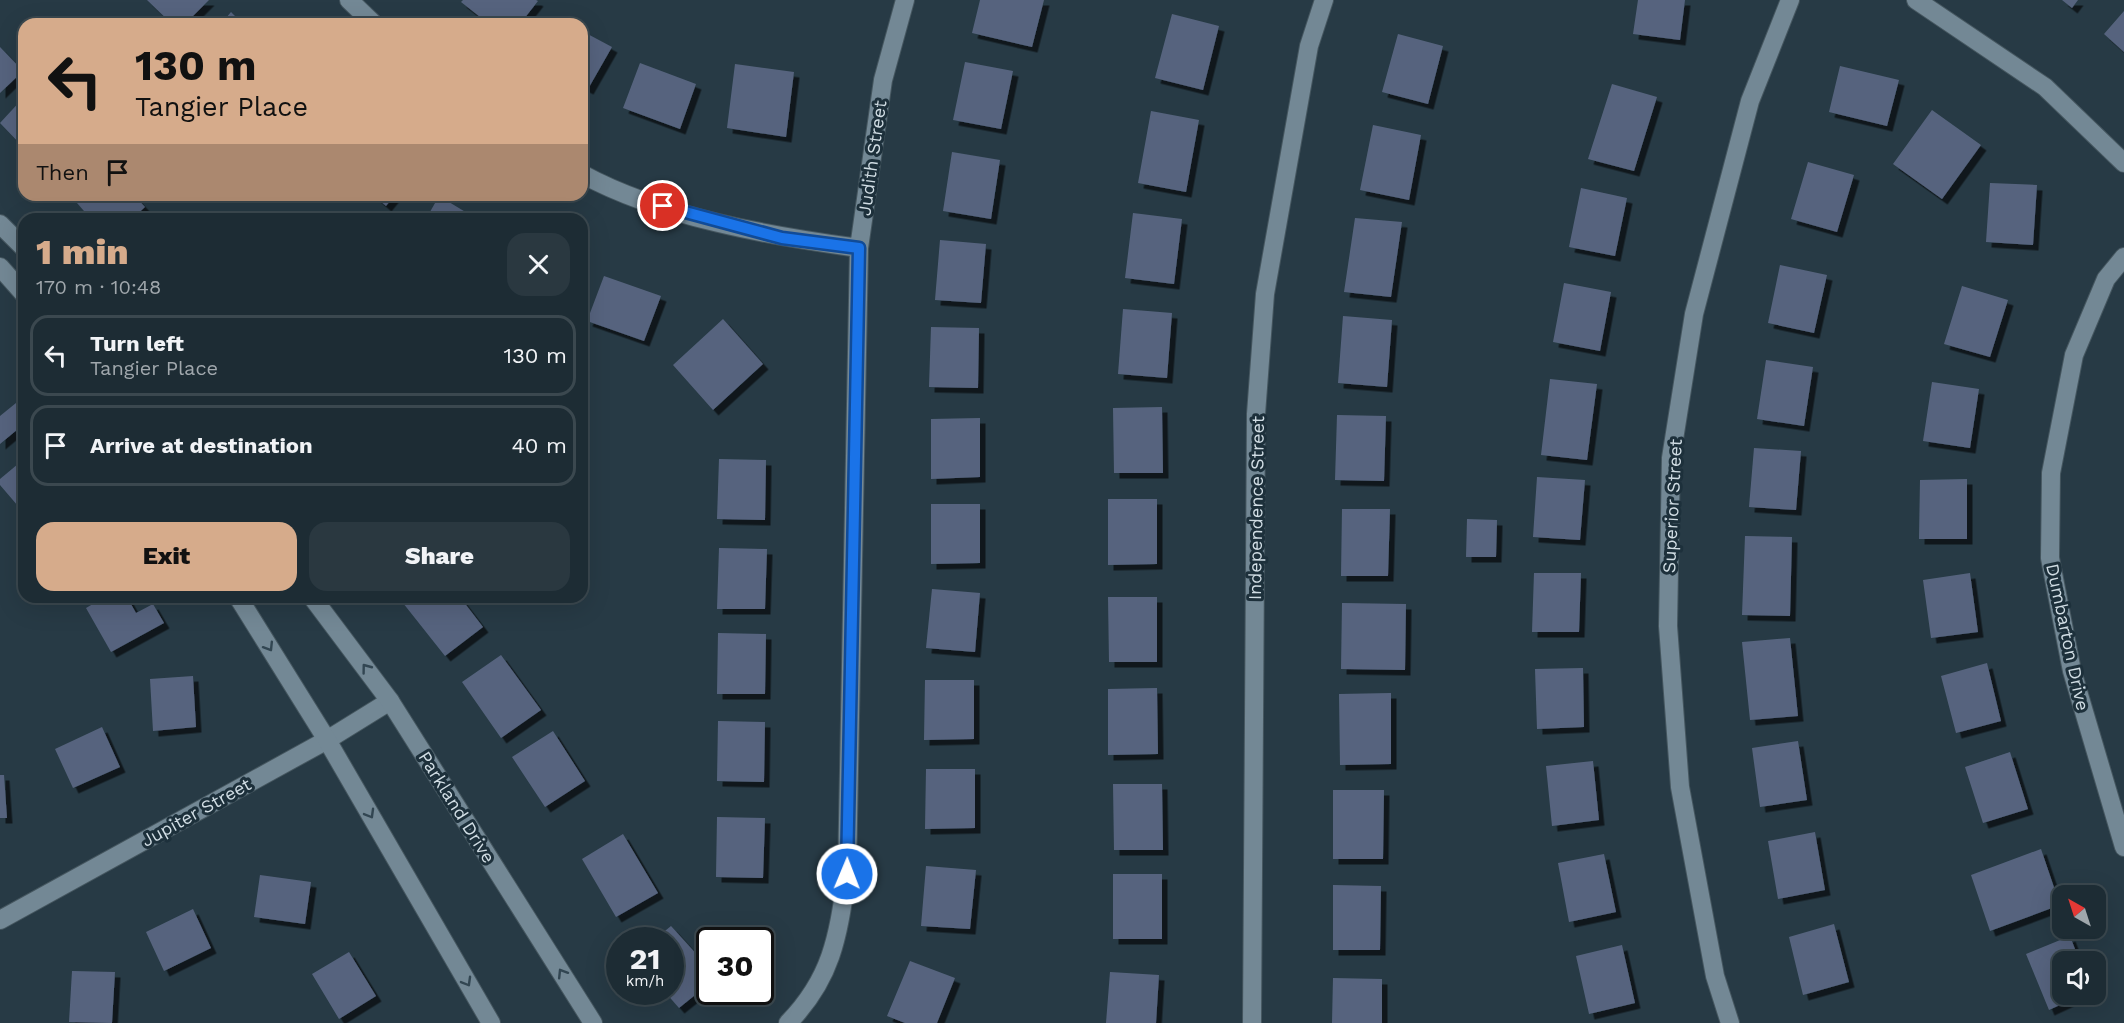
<!DOCTYPE html>
<html lang="en">
<head>
<meta charset="utf-8">
<style>
	:root { --surface:#1d2c34; --page:#2a3840; --text:#f1f3f6; --muted:#a0a7ac; --line:#3b484f; --accent:#d6ab8b }
	body { margin:0; font-family:"Work Sans",sans-serif; background:var(--page); color:var(--text); height:100vh; display:flex; flex-direction:column; font-size:22px; white-space:nowrap }
	* { box-sizing:border-box; margin:0 }
	p { font-size:20px; color:var(--muted) }
	.icon { flex:none; width:33px; height:33px; fill:none; stroke:currentColor; stroke-width:2; stroke-linecap:round; stroke-linejoin:round }
	.map { position:relative; flex:1; overflow:hidden }
	.panel { position:absolute; left:18px; top:213px; width:570px; height:390px; display:flex; flex-direction:column; background:var(--surface); border-radius:18px; box-shadow:0 6px 24px #0002,0 0 0 2px var(--line) }
	.panel>* { flex:none }
	.hud { position:absolute; left:18px; top:18px; width:570px; height:183px; border-radius:18px; box-shadow:0 6px 24px #0002,0 0 0 2px var(--line); background:#d6ab8b; color:#111; overflow:hidden }
	.needle { width:39px; rotate:321deg }
	.tools { position:absolute; left:2052px; top:885px; display:grid; gap:12px }
	.tools a { display:grid; place-items:center; width:54px; height:54px; border-radius:12px; background:var(--surface); box-shadow:0 6px 24px #0002,0 0 0 2px var(--line); font-size:30px }
	.speed { position:absolute; left:606px; top:927px; display:flex; gap:12px; font-size:30px; font-weight:700; text-align:center }
	.speed>* { display:grid; place-content:center; width:78px; height:78px; border-radius:50%; background:var(--surface); box-shadow:0 6px 24px #0002,0 0 0 2px var(--line); line-height:1 }
	.speed small { font-size:15px; font-weight:400 }
	.speed .limit { border:3px solid #111; border-radius:9px; background:#fff; color:#111 }
	.pin { position:absolute; display:grid; place-items:center; width:51px; height:51px; color:#fff; margin:-26px; border:3px solid #fff; border-radius:50%; box-shadow:0 2px 6px #0007 }
	.me { position:absolute; width:66px; margin:-33px; rotate:1deg; stroke-linejoin:round; filter:drop-shadow(0 0 4px #0008) }
	.turn { display:flex; align-items:center; gap:21px; height:126px; padding:0 18px; font-size:27px }
	.turn .icon { width:78px; height:78px; stroke-width:2.5 }
	.turn b { display:block; font-size:42px; line-height:51px }
	.then { display:flex; align-items:center; height:57px; padding:0 18px; background:#0003; gap:12px; font-size:22px }
	.round { display:grid; place-items:center; flex:none; width:63px; height:63px; border-radius:18px; background:var(--page) }
	.headline { display:flex; align-items:center; justify-content:space-between; height:102px; padding:0 18px }
	h1 { font-size:36px; font-weight:800; line-height:45px; color:var(--accent) }
	.action { display:flex; gap:12px; margin-top:auto; padding:12px 18px }
	.action a { flex:1; height:69px; border-radius:18px; background:var(--accent); color:#111; font-size:24px; font-weight:800; line-height:69px; text-align:center }
	.action a+a { background:var(--page); color:var(--text) }
	ul { padding:0; list-style:none }
	li { display:flex; align-items:center; gap:18px; height:81px; margin:0 12px 9px; padding:0 6px; border:3px solid var(--line); border-radius:18px }
	li div { flex:1 }
	li b { display:block; font-size:22px }
	li em { font-style:normal }
	.map>svg:first-child { display:block }
	.building { fill:#56647e; filter:url(#shadow) }
	.lines { fill:none; stroke-linecap:round; stroke-linejoin:round }
	.minor-casing { stroke:#45565f; stroke-width:20 }
	.tertiary-casing { stroke:#45565f; stroke-width:20 }
	.minor { stroke:#738895; stroke-width:18 }
	.tertiary { stroke:#738895; stroke-width:18 }
	.oneway { stroke:#324652 }
	.route-casing { stroke:#114b97; stroke-width:15 }
	.route { stroke:#1a73e8; stroke-width:10 }
	.labels { text-anchor:middle; dominant-baseline:central; stroke-width:6; stroke-linejoin:round; paint-order:stroke }
	.street-label { font-size:18px; fill:#d1dde4; stroke:#1d303b }
</style>
</head>
<body>
<div class="map">
<svg width="2124" height="1023" viewBox="0 0 2124 1023">
	<defs>
		<filter id="shadow"><feDropShadow dx="5.5" dy="5.5" stdDeviation="0" flood-color="#0009"/></filter>
	</defs>
	<rect width="100%" height="100%" fill="#273a45"/>
	<!-- building -->
	<path class="building" d="M147,0H209L185,24H172Z
		M463,0H536L538,1L520,24H489L461,2Z
		M980,0H1044L1032,47L972,33Z
		M1638,0H1685L1680,40L1633,34Z
		M2062,0H2078L2072,8Z
		M2124,11V52L2104,34Z
		M231,12L243,24H221Z
		M1172,14L1219,26L1203,90L1155,78Z
		M560,18L571,24H556Z
		M582,31L612,47L588,89L582,86Z
		M1398,34L1443,46L1428,104L1382,92Z
		M0,47L23,71L0,93Z
		M965,62L1013,71L1001,129L953,120Z
		M640,63L696,84L680,129L623,108Z
		M735,64L794,72L786,137L727,128Z
		M1840,66L1899,80L1887,126L1829,112Z
		M1612,84L1657,97L1634,171L1588,159Z
		M24,97V148L0,123Z
		M1932,110L1981,145L1942,199L1893,164Z
		M1151,111L1199,120L1186,192L1138,183Z
		M1373,125L1421,135L1409,200L1360,190Z
		M952,152L1000,160L991,219L943,211Z
		M1808,162L1854,175L1837,232L1791,219Z
		M1990,183L2037,185L2033,245L1986,242Z
		M1581,188L1627,198L1615,256L1569,247Z
		M70,195H134L145,207L132,219H91Z
		M373,195H395L386,206Z
		M439,196L477,219H426Z
		M1133,213L1182,219L1174,284L1125,278Z
		M1355,218L1402,222L1391,297L1344,292Z
		M940,240L986,244L981,303L935,300Z
		M1780,265L1827,275L1814,333L1768,323Z
		M604,276L661,296L644,341L587,321Z
		M1564,283L1611,292L1600,351L1553,342Z
		M1962,286L2008,300L1990,357L1944,344Z
		M1123,309L1172,313L1167,378L1118,374Z
		M1343,316L1392,320L1387,387L1338,383Z
		M723,319L763,364L713,410L673,365Z
		M931,327L979,328L978,388L929,387Z
		M1766,360L1813,367L1804,426L1757,419Z
		M1550,379L1597,384L1587,460L1541,455Z
		M1932,382L1979,389L1970,448L1923,441Z
		M16,403L24,413V424L0,444V416Z
		M1162,407L1163,473H1114L1113,408Z
		M1337,415L1386,416L1384,481L1335,480Z
		M980,418V477L931,479V419Z
		M1754,448L1801,451L1796,510L1749,507Z
		M24,459V513L0,485V479Z
		M719,459L766,460L765,520L717,519Z
		M1537,477L1585,480L1580,540L1533,537Z
		M1967,479V539H1919L1920,480Z
		M1108,499H1157V564L1108,565Z
		M931,504H980V563L931,564Z
		M1342,509H1390L1388,576H1341Z
		M1467,519L1497,520L1496,557H1466Z
		M1745,536L1792,537L1790,616L1742,615Z
		M719,548L767,549L765,609H717Z
		M1534,573H1581L1579,632H1532Z
		M1970,573L1978,632L1931,638L1923,580Z
		M932,589L980,593L975,652L926,648Z
		M105,597H127L136,613L153,604L164,623L111,652L86,608Z
		M411,597H460L483,627L445,656L403,603Z
		M1108,597H1157V662H1109Z
		M1342,603L1406,604L1405,670L1341,669Z
		M718,633L766,634L765,694H717Z
		M1790,638L1798,716L1750,720L1742,642Z
		M501,655L541,710L501,738L462,682Z
		M1987,663L2001,721L1956,733L1941,676Z
		M1583,668L1584,727L1537,729L1535,669Z
		M193,676L196,727L153,731L150,679Z
		M925,680H974V739L924,740Z
		M1157,688L1158,754L1108,755V689Z
		M1391,693V764L1340,765L1339,694Z
		M718,721L765,722L764,782L717,781Z
		M102,727L120,767L73,788L55,749Z
		M553,731L585,781L545,807L512,757Z
		M1798,741L1807,800L1760,807L1752,748Z
		M2010,752L2028,809L1983,823L1965,767Z
		M1593,761L1599,820L1552,826L1546,766Z
		M926,769H975V828L925,829Z
		M0,775H4L7,818H0Z
		M1113,784H1162L1163,850H1114Z
		M1333,790H1384L1383,859H1333Z
		M717,817L765,818L763,878L716,877Z
		M1815,832L1825,890L1778,899L1768,841Z
		M623,834L658,893L616,917L582,859Z
		M2041,849L2060,905L1990,931L1971,875Z
		M1604,854L1616,912L1569,922L1558,863Z
		M926,866L976,870L970,929L921,926Z
		M1113,874H1162V939H1113Z
		M260,875L311,882L305,924L254,917Z
		M1333,885L1381,886L1380,950H1333Z
		M193,909L211,948L164,971L146,932Z
		M1834,924L1849,982L1803,995L1789,937Z
		M671,926L710,969V983L679,1008L665,992H670V940H654Z
		M2070,936L2080,962H2062V994H2084L2049,1010L2026,954Z
		M1622,945L1635,1003L1589,1014L1576,956Z
		M349,952L376,996L339,1019L312,974Z
		M910,961L955,978L937,1023H905L887,1016Z
		M72,971L115,972L112,1023L69,1022Z
		M1110,972L1159,975L1156,1023H1106Z
		M1333,978L1382,979V1023H1332Z"/>
	<g class="lines">
		<!-- minor casing -->
		<g class="minor-casing">
			<path id="minor" d="M349,0L374,24
				M1916,0L2045,87L2124,163
				M582,174C661,217 770,236 859,248
				M2124,257L2106,279L2074,355L2051,473L2050,558L2072,671L2124,847
				M0,920L327,740L390,701
				M788,1023C833,977 838,935 847,874L859,248L883,80L905,0
				M1730,1023L1715,976L1680,787L1668,626L1671,458L1694,314L1750,101L1790,0"/>
		</g>
		<!-- tertiary casing -->
		<g class="tertiary-casing">
			<path id="tertiary" d="M0,224L24,248
				M0,267L24,294
				M238,597L327,740L491,1023
				M312,597L390,701L593,1023
				M1252,1023L1256,414L1265,294L1309,46L1324,0"/>
		</g>
		<!-- minor -->
		<use href="#minor" class="minor"/>
		<!-- tertiary -->
		<use href="#tertiary" class="tertiary"/>
	</g>
	<!-- one-way arrows -->
	<defs><path id="oneway-chevron" d="M-2-3.5L2.5 0L-2 3.5" fill="none" stroke-width="1.6" stroke-linecap="round" stroke-linejoin="round" transform="scale(1.5)"/></defs>
	<g class="oneway">
		<use href="#oneway-chevron" transform="translate(269 647) rotate(58)"/>
		<use href="#oneway-chevron" transform="translate(366 668) rotate(-127)"/>
		<use href="#oneway-chevron" transform="translate(370 814) rotate(60)"/>
		<use href="#oneway-chevron" transform="translate(562 973) rotate(-122)"/>
		<use href="#oneway-chevron" transform="translate(467 982) rotate(60)"/>
	</g>
	<g class="lines">
		<!-- route casing -->
		<g class="route-casing">
			<path id="route" d="M663,206L782,238L859,248L847,874"/>
		</g>
		<!-- route -->
		<use href="#route" class="route"/>
	</g>
	<g class="labels">
		<!-- street labels -->
		<g class="street-label">
			<text transform="translate(872 158) rotate(-82)">Judith Street</text>
			<text transform="translate(1672 506) rotate(-87)">Superior Street</text>
			<text transform="translate(1256 508) rotate(-89)">Independence Street</text>
			<text transform="translate(2068 637) rotate(78)">Dumbarton Drive</text>
			<text transform="translate(457 807) rotate(58)">Parkland Drive</text>
			<text transform="translate(196 812) rotate(-29)">Jupiter Street</text>
		</g>
	</g>
</svg>
<div class="tools">
<a><svg class="needle" viewBox="-14 -14 28 28"><path d="M0-13l5 13h-10z" fill="#e53935"/><path d="M0 13l5-13h-10z" fill="#a0a7ac"/></svg></a>
<a><svg class="icon" aria-label="sound" viewBox="0 0 24 24"><path d="M4 9h4l5-4v14l-5-4H4zM17 9q2 3 0 6"/></svg></a>
</div>
<div class="speed"><div>21<small>km/h</small></div><div class="limit">30</div></div>
<div class="pin" style="left:663px;top:206px;background:#d93025"><svg class="icon" aria-label="arrive" viewBox="0 0 24 24"><path d="M6 21V4h12l-3 4 3 4H6"/></svg></div>
<svg class="me" style="left:847px;top:874px" viewBox="-20 -20 40 40"><circle r="17" fill="#1a73e8" stroke="#fff" stroke-width="3"/><path d="M0-11L8 9 0 5-8 9z" fill="#fff"/></svg>
<div class="hud">
<div class="turn"><svg class="icon" aria-label="left" viewBox="0 0 24 24"><path d="M17 20v-9H6M10 6l-5 5 5 5"/></svg><div><b>130 m</b>Tangier Place</div></div>
<div class="then">Then<svg class="icon" aria-label="arrive" viewBox="0 0 24 24"><path d="M6 21V4h12l-3 4 3 4H6"/></svg></div>
</div>
<section class="panel">
<div class="headline"><div><h1>1 min</h1><p>170 m · 10:48</p></div><a class="round"><svg class="icon" aria-label="close" viewBox="0 0 24 24"><path d="M6 6l12 12M18 6L6 18"/></svg></a></div>
<ul>
<li><svg class="icon" aria-label="left" viewBox="0 0 24 24"><path d="M17 20v-9H6M10 6l-5 5 5 5"/></svg><div><b>Turn left</b><p>Tangier Place</p></div><em>130 m</em></li>
<li><svg class="icon" aria-label="arrive" viewBox="0 0 24 24"><path d="M6 21V4h12l-3 4 3 4H6"/></svg><div><b>Arrive at destination</b></div><em>40 m</em></li>
</ul>
<div class="action"><a>Exit</a><a>Share</a></div>
</section>
</div>
</body>
</html>
